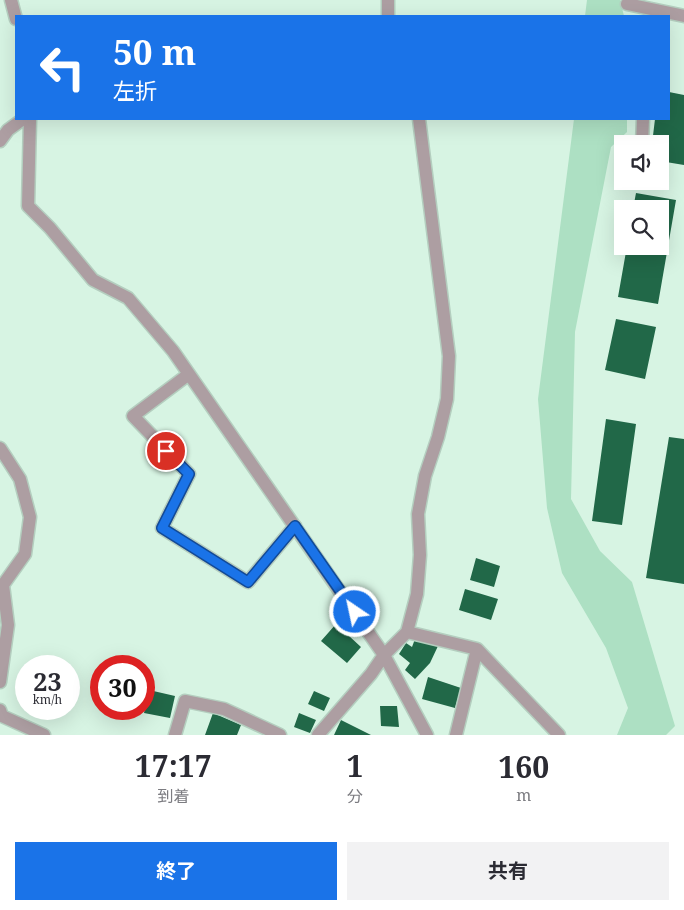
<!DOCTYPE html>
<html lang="ja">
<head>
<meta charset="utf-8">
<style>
	:root { --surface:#fff; --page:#f2f2f3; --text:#2b2b33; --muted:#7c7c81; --accent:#1a73e8 }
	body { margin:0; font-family:"Noto Serif","Noto Sans JP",serif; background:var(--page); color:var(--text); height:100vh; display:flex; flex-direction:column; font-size:19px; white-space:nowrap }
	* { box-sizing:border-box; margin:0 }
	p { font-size:16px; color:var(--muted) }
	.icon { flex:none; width:28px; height:28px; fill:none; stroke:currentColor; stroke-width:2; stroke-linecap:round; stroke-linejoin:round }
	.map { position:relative; height:735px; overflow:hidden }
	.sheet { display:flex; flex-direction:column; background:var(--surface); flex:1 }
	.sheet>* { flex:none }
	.top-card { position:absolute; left:15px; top:15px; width:655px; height:105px; border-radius:0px; box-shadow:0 5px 20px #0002; background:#1a73e8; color:#fff; overflow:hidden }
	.tools { position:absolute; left:614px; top:135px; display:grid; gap:10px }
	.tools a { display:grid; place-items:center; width:55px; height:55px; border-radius:0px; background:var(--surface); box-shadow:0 5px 20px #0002; font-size:25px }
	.speed { position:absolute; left:15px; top:655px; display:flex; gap:10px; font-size:25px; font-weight:700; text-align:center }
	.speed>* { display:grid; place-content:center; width:65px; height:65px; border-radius:50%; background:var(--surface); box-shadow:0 5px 20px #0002; line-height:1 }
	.speed small { font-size:12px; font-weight:400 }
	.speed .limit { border:8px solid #d22; background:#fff; color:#111 }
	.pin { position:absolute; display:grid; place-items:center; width:42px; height:42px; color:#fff; margin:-21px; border:2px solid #fff; border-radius:50%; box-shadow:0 1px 5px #0007 }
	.me { position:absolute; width:55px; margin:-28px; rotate:326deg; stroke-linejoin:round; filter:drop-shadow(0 0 4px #0008) }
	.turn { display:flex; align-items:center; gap:18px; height:105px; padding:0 15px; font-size:22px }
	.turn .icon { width:65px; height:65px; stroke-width:2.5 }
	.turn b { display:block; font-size:35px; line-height:42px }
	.eta { display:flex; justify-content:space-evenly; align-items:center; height:85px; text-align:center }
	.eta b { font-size:30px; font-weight:700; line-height:35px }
	.button { display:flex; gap:10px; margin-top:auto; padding:10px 15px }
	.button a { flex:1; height:58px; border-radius:0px; background:var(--accent); color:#fff; font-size:20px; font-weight:700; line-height:58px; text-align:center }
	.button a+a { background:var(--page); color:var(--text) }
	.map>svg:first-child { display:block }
	.green { fill:#ade0c3 }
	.building { fill:#216848 }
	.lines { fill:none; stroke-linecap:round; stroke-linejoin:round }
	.street-casing { stroke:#b4cebf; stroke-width:15 }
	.street { stroke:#ad9ea2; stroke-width:12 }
	.route-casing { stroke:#114b97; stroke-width:12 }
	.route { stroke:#1a73e8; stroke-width:9 }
</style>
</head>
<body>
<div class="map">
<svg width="684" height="735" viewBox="0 0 684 735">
	<rect width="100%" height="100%" fill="#d7f4e3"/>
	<!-- green -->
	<path class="green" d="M587,0H620L624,16H585Z
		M574,119H627V132L611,147L575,332L571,499L600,551L632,582L675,726L666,735H617L628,708L606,648L562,573L547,508L538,399Z"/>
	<!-- building -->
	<path class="building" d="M669,92L684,95V165L660,161V144H652L655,119H669Z
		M636,193L676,200L658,304L618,297L627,246H660V209H633Z
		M616,319L656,327L645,379L605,370Z
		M606,419L636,424L622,525L592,521Z
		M669,437L684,439V584L646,578Z
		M476,558L500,566L494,587L470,580Z
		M465,589L498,599L491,620L459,610Z
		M336,624L361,647L347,663L321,641Z
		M415,639L438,646L430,663L415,679L405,670L410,663L399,654L406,643L412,647Z
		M428,677L461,688L455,708L422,699Z
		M149,690L175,696L170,718L144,713Z
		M314,691L330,698L324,711L308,704Z
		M380,706H397L399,727L381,726Z
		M112,709H136L135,715Z
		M213,713L241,725L237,735H205Z
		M299,713L316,720L310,733L294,727Z
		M341,720L371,735H334Z"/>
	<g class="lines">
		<!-- street casing -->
		<g class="street-casing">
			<path id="street" d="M11,0L16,19
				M388,0V16
				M627,4L684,16
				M30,119L28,206L50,228L93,280L128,298L173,351L384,655L427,735
				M0,141L8,130L23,119
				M642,144L643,119
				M189,374L133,416L189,474L162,528L248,582L295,526
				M0,448L20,479L30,517L25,554L3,585L8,625L0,682
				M407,632L477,649L559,735
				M0,710L2,716L44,735
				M175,735L185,701L224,709L280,735
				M318,735L371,674L384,655L407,632L417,594L420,555L418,514L425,476L438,437L447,399L449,356L419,119
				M456,735L477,649"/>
		</g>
		<!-- street -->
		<use href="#street" class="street"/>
	</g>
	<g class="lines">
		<!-- route casing -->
		<g class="route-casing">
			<path id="route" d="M166,451L189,474L162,528L248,582L295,526L355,612"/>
		</g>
		<!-- route -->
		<use href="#route" class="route"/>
	</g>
</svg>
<div class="tools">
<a><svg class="icon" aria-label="sound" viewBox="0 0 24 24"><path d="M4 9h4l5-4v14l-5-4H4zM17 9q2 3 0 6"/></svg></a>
<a><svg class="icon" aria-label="search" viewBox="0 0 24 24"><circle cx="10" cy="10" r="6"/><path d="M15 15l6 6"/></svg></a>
</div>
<div class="speed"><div>23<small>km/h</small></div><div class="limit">30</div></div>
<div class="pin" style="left:166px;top:451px;background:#d93025"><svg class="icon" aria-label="arrive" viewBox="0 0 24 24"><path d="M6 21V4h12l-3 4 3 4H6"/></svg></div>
<svg class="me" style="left:355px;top:612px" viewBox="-20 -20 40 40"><circle r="17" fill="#1a73e8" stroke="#fff" stroke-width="3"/><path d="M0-11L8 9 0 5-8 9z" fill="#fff"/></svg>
<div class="top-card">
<div class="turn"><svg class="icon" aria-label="left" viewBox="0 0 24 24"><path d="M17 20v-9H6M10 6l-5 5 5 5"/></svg><div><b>50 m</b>左折</div></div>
</div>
</div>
<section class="sheet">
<div class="eta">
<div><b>17:17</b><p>到着</p></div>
<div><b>1</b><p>分</p></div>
<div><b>160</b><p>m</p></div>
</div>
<div class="button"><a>終了</a><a>共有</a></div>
</section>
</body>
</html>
